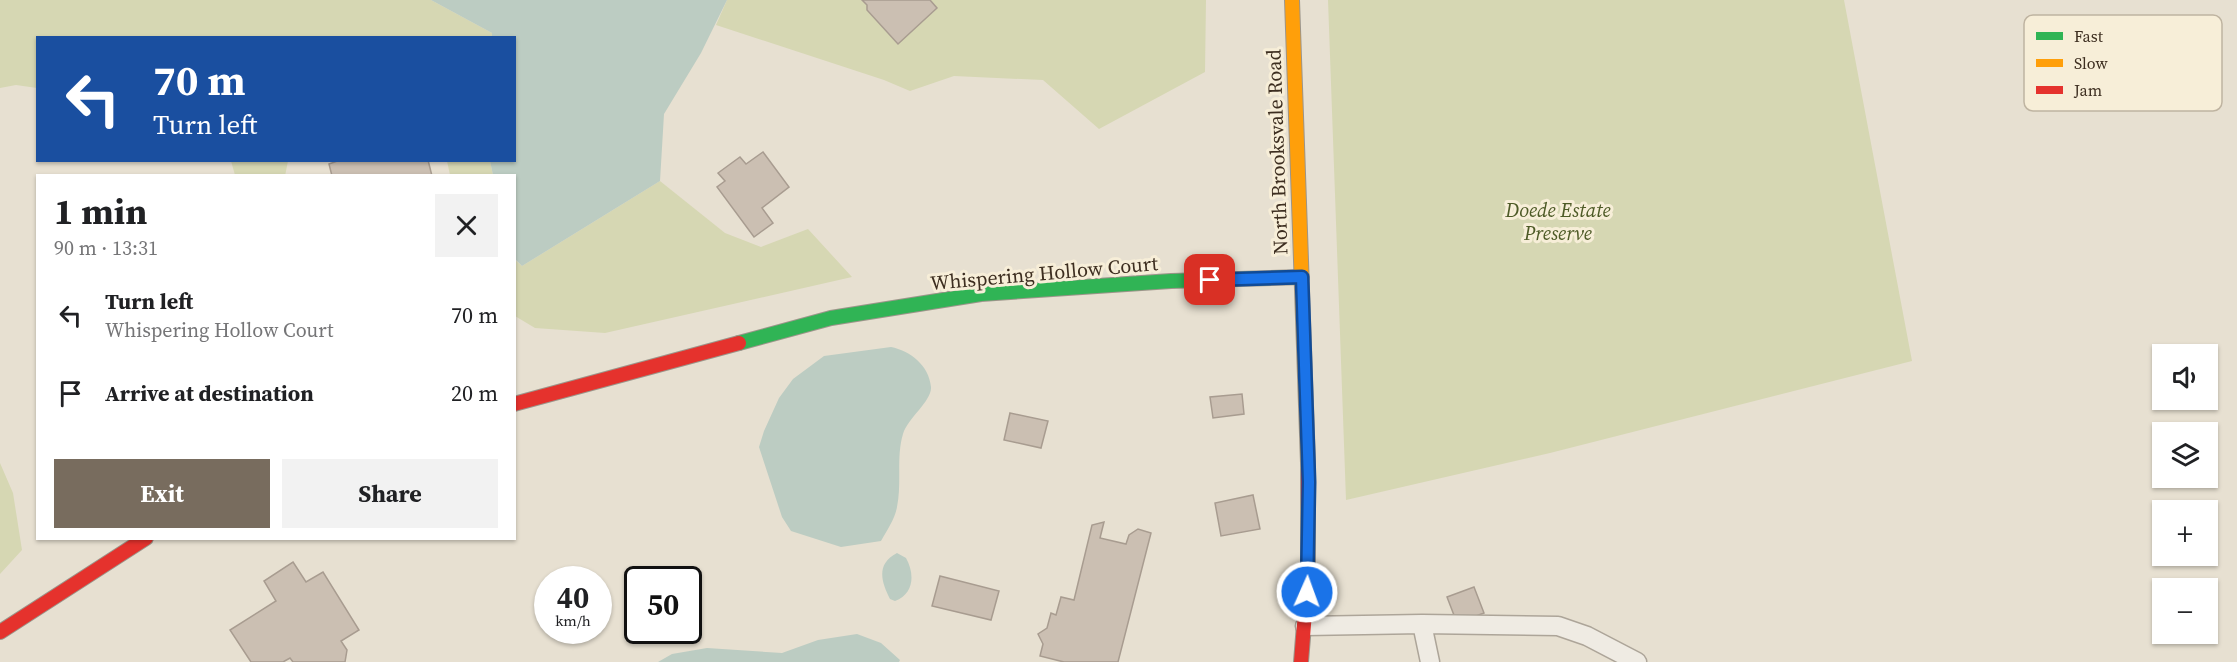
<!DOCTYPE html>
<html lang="en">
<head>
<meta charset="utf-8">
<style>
	:root { --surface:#fff; --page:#f2f2f2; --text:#202124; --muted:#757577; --accent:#786c5e }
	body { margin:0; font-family:"Source Serif 4",serif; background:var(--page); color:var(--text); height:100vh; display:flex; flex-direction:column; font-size:22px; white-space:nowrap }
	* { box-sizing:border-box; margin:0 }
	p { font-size:20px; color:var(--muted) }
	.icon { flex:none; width:33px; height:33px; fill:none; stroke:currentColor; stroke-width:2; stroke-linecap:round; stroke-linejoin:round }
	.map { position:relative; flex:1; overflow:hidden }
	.panel { position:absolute; left:36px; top:174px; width:480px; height:366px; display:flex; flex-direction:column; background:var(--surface); border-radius:0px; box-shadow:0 2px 4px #0004 }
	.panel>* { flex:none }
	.banner { position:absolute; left:36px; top:36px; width:480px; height:126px; border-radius:0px; box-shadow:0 2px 4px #0004; background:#1a4fa0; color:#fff; overflow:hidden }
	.tools { position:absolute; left:2152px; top:344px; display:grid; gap:12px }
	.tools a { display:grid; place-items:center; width:66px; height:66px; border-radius:0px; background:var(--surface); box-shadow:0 2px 4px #0004; font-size:30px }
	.speed { position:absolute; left:534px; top:566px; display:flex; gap:12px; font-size:30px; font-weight:700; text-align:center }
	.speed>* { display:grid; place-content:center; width:78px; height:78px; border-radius:50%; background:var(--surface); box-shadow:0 2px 4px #0004; line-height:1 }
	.speed small { font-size:15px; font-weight:400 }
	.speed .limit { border:3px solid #111; border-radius:9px; background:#fff; color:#111 }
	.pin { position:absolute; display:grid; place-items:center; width:51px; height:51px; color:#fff; margin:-26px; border-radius:12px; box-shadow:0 3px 9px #0006 }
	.me { position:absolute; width:66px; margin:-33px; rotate:2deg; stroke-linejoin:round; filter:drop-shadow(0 0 4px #0008) }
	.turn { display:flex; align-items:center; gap:21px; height:126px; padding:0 18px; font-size:27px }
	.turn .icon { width:78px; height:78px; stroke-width:2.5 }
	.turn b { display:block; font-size:42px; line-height:51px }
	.round { display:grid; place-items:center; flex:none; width:63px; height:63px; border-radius:0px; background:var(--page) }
	.summary { display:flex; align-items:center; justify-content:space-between; height:102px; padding:0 18px }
	h1 { font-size:36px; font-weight:700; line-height:45px }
	.action { display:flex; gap:12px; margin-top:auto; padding:12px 18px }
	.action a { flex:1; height:69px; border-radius:0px; background:var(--accent); color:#fff; font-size:24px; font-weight:700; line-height:69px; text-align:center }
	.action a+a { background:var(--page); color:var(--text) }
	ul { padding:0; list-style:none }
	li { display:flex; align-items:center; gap:18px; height:78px; padding:0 18px }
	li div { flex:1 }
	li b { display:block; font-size:22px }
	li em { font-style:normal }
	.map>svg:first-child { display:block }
	.green { fill:#d6d7b3 }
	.water { fill:#bcccc2 }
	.building { fill:#cbbfb2; stroke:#a89c90; stroke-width:1.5 }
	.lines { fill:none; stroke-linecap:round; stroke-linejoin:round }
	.lane-casing { stroke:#ada599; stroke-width:21 }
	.fast-casing { stroke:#9c958a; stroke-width:16 }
	.slow-casing { stroke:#9c958a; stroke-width:16 }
	.jam-casing { stroke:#9c958a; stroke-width:16 }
	.lane { stroke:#efebe3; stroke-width:18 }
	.fast { stroke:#30b455; stroke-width:14 }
	.slow { stroke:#ff9f0a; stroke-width:14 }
	.jam { stroke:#e5322d; stroke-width:14 }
	.route-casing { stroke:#114b97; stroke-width:15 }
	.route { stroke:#1a73e8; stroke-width:10 }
	.labels { text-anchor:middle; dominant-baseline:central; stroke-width:6; stroke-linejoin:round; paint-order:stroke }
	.street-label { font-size:20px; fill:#3d2e20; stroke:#f7eed8 }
	.park-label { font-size:20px; font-style:italic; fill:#4d5a26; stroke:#f7eed8 }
	.key { fill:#f7eed8; stroke:#bfb4a1; stroke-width:1.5 }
	.key-label { font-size:16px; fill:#3d2e20 }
</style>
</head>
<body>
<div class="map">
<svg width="2237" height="662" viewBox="0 0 2237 662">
	<rect width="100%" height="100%" fill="#e7e0d1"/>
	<!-- green -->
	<path class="green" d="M0,0H431L492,33V37L38,38L37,88L16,85L0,88Z
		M727,0H862L867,5V10L898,43L937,8L930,0H1206L1205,72L1099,129L1043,80L954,76L910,91L884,80L716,25Z
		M1328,0H1844L1912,361L1550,453L1346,500Z
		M231,161V160L288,161L285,176L235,175Z
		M447,161H490L493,175H450Z
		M660,181L725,233L761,247L808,229L852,277L605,333L535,328L515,316L514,259L522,266Z
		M0,463L13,493L22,550L0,574Z"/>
	<!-- water -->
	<path class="water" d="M431,0H727L701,53L664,114L660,181L522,266L515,259L514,176L493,175L490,161L514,160V38L492,37V33Z
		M891,347C910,351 929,365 931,387C932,401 908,418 903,434C896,457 902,483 897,507C895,519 887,530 881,541L841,547L791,531L782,517L759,447L764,431L779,398L793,379L824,356Z
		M897,553L906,558C915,574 914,594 895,601L890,599C881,581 876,564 897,553Z
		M857,634L881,643L900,660L899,662H658L672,654L707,648L782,653L818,640Z"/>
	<!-- building -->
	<path class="building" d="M862,0H930L937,8L898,44L867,10V5Z
		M763,152L789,187L762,208L773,223L754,237L717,187L725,181L718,173L740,157L746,164Z
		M340,160H428L432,176H332L329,164Z
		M1242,394L1244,414L1213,418L1210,397Z
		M1010,413L1048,421L1041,448L1004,440Z
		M1253,495L1260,529L1221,536L1215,503Z
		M1104,522L1100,538L1126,544L1129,535L1138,529L1151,533L1118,662H1064L1040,656L1043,644L1038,634L1047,628L1051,613L1056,615L1061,597L1074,600L1092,525Z
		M293,562L306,582L323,572L359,630L341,641L347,650L345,662H293L290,658L283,662H251L230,630L276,601L264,581Z
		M940,576L999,591L991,620L932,606Z
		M1474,587L1484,613L1457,623L1447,597Z"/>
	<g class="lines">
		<!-- lane casing -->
		<g class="lane-casing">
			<path id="lane" d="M1422,624L1430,662
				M1305,626L1422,624L1558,626L1587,636L1637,662"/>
		</g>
		<!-- fast casing -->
		<g class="fast-casing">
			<path id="fast" d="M739,343L831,318L981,294L1171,281L1302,277"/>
		</g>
		<!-- slow casing -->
		<g class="slow-casing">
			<path id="slow" d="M1292,0L1308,463"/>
		</g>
		<!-- jam casing -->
		<g class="jam-casing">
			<path id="jam" d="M514,404L739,343
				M0,632L146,538
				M1301,662L1308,575V463"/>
		</g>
		<!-- lane -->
		<use href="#lane" class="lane"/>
		<!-- fast -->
		<use href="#fast" class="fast"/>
		<!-- slow -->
		<use href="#slow" class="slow"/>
		<!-- jam -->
		<use href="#jam" class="jam"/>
	</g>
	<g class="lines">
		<!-- route casing -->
		<g class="route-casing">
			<path id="route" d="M1210,280L1302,277L1309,482L1307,592"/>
		</g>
		<!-- route -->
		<use href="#route" class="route"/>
	</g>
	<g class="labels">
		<!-- street labels -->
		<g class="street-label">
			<text transform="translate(1277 152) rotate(-92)">North Brooksvale Road</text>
			<text transform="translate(1044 273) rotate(-5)">Whispering Hollow Court</text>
		</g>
		<!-- park labels -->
		<g class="park-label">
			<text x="1558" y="210">Doede Estate<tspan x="1558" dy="23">Preserve</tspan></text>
		</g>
	</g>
	<!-- legend -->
	<rect x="2024" y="15" width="198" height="96" rx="9" class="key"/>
	<rect x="2036" y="32" width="27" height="8" fill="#30b455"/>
	<rect x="2036" y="59" width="27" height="8" fill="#ff9f0a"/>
	<rect x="2036" y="86" width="27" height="8" fill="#e5322d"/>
	<g class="key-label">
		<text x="2074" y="42">Fast</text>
		<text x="2074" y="69">Slow</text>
		<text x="2074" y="96">Jam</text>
	</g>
</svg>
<div class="tools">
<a><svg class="icon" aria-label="sound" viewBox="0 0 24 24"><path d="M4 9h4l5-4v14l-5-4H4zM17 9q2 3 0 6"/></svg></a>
<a><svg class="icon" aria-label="layers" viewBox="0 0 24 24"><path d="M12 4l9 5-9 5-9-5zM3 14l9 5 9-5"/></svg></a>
<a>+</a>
<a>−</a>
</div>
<div class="speed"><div>40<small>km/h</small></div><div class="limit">50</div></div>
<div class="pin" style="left:1210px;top:280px;background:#d93025"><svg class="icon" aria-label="arrive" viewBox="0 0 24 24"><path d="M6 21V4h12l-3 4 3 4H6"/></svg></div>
<svg class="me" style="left:1307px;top:592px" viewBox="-20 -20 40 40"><circle r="17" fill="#1a73e8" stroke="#fff" stroke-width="3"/><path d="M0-11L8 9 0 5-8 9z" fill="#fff"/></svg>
<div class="banner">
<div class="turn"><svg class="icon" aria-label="left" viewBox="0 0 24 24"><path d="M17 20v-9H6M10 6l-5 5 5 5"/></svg><div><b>70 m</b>Turn left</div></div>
</div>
<section class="panel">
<div class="summary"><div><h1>1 min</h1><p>90 m · 13:31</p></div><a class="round"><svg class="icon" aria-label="close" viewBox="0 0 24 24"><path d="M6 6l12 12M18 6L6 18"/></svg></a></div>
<ul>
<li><svg class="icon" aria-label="left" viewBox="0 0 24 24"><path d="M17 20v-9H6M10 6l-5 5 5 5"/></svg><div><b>Turn left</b><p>Whispering Hollow Court</p></div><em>70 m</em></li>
<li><svg class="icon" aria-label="arrive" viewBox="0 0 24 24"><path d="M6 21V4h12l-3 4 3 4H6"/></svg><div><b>Arrive at destination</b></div><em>20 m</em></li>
</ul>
<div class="action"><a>Exit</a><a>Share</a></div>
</section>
</div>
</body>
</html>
